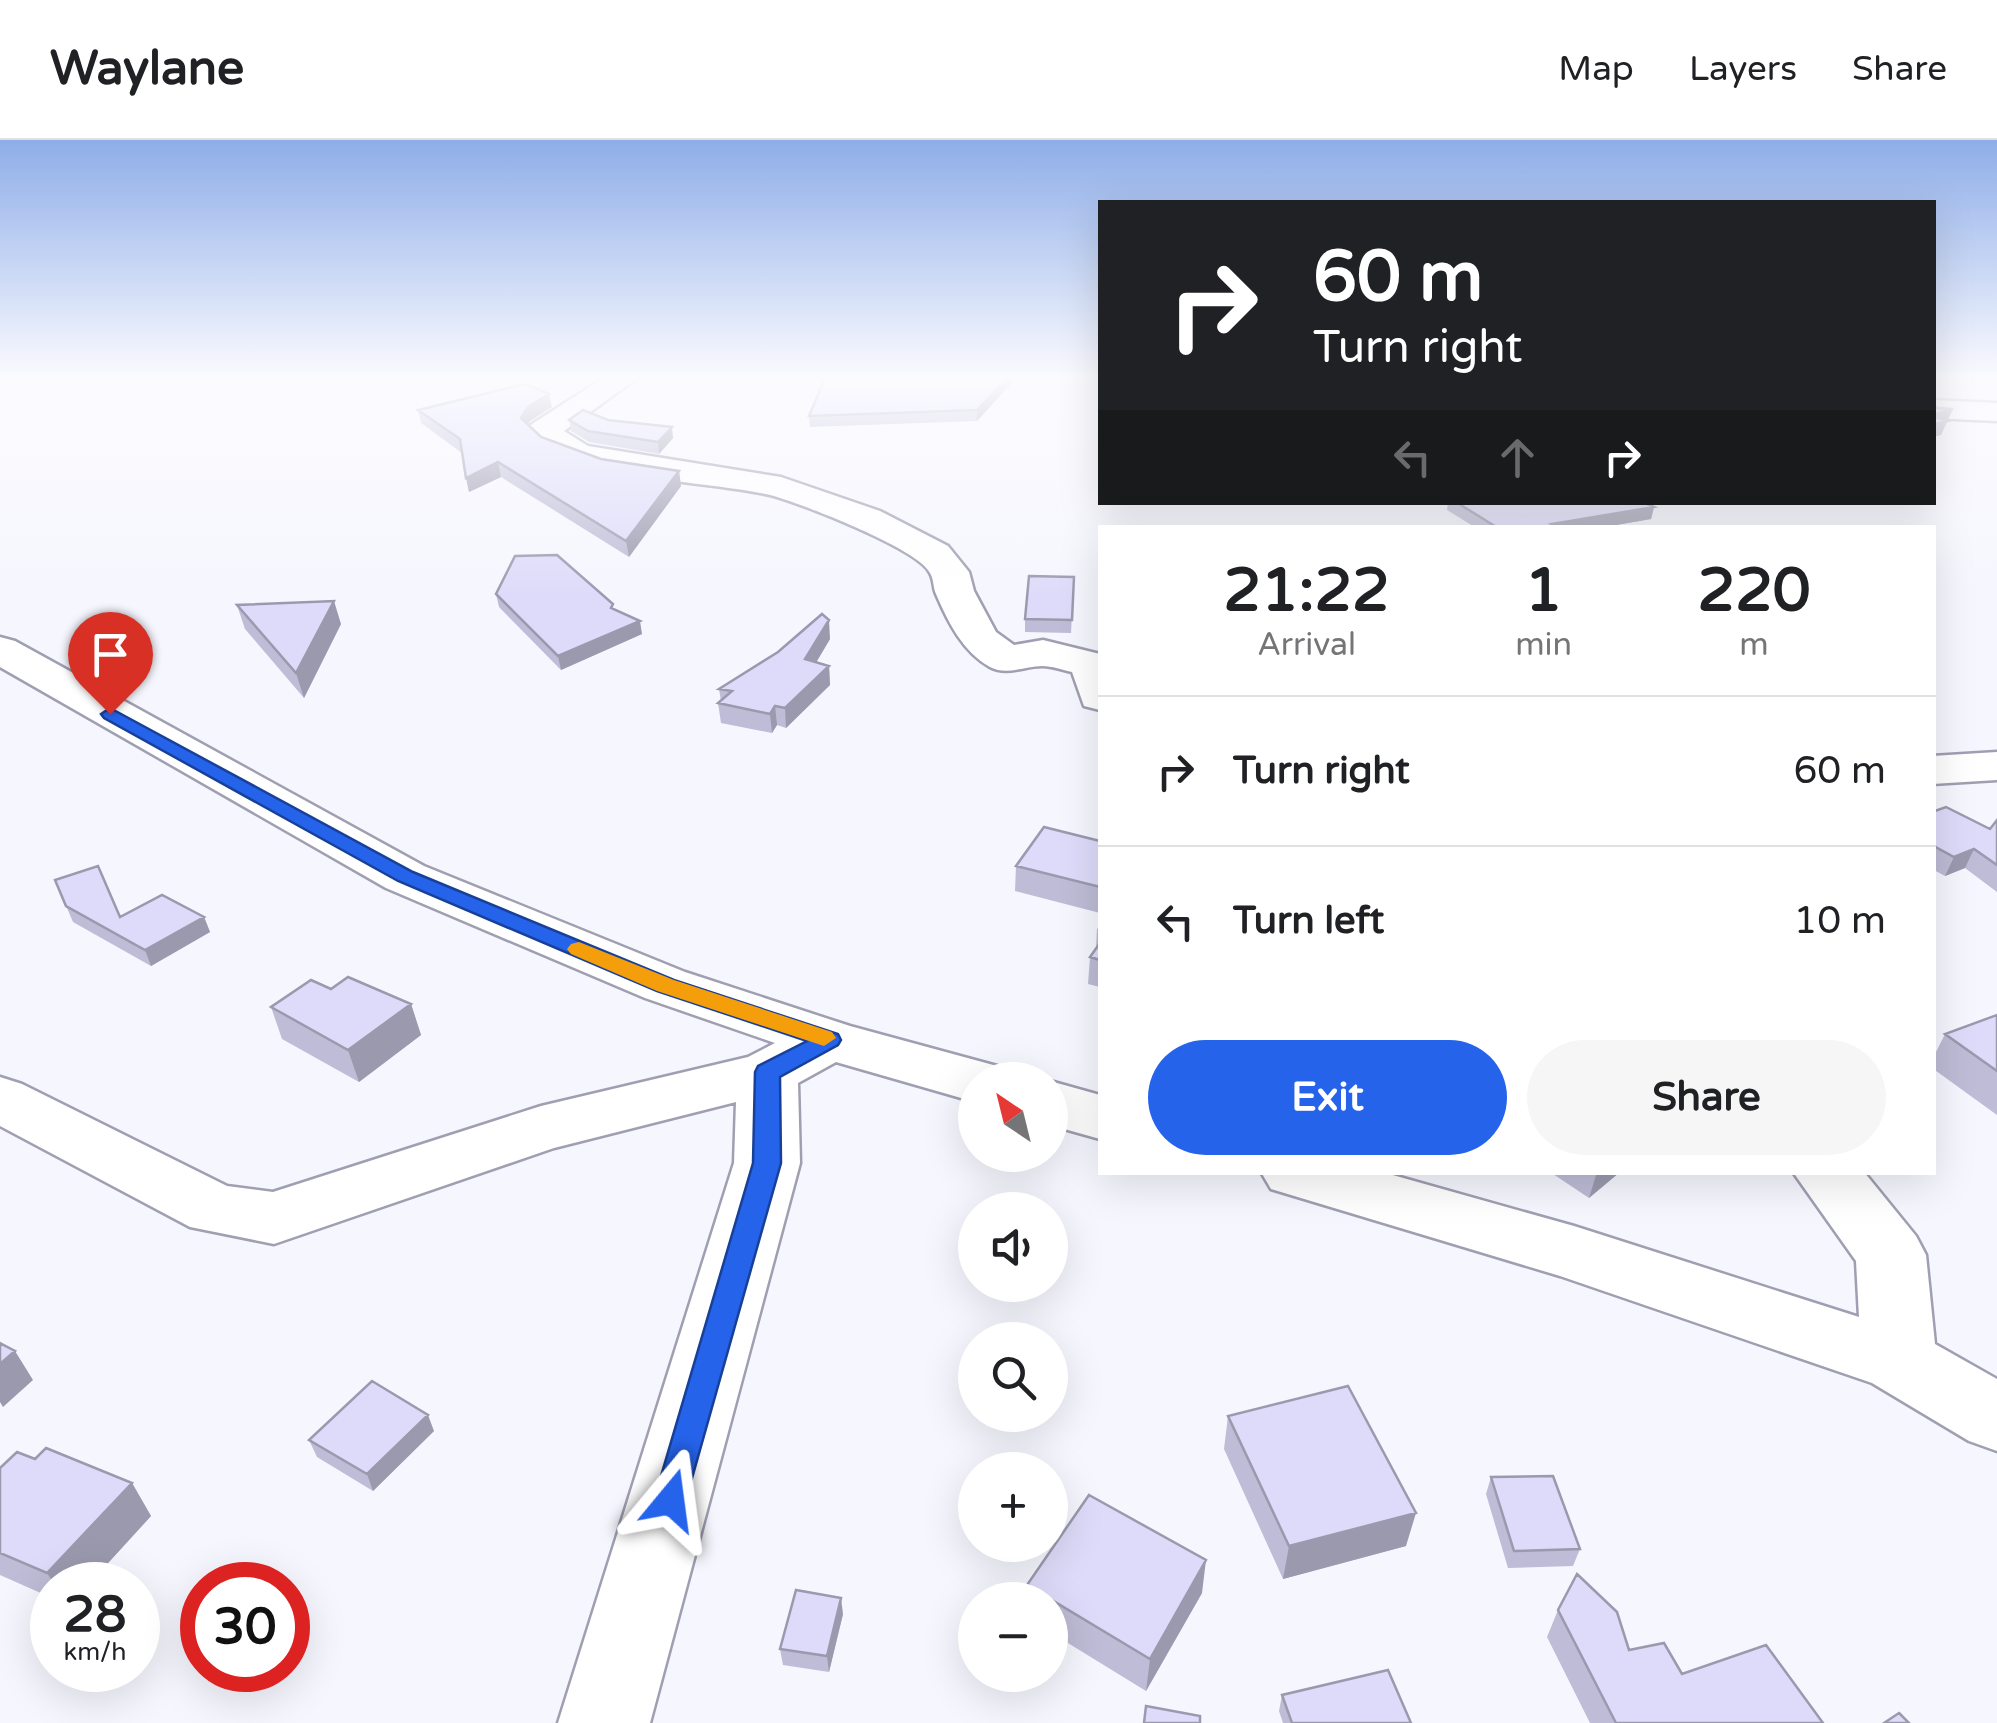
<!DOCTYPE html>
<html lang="en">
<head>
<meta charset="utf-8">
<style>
	:root { --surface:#fff; --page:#f6f6f6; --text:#202124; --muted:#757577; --line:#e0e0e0; --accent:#2563eb }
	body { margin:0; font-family:"Varela Round",sans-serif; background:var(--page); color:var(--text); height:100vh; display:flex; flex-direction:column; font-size:38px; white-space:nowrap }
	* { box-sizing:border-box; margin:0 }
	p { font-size:32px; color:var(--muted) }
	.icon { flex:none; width:55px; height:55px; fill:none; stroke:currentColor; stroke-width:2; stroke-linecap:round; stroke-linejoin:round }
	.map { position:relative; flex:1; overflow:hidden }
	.details { position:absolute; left:1098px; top:385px; width:838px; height:650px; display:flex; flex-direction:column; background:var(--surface); border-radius:0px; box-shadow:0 10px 40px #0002 }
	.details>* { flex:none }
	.guide { position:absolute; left:1098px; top:60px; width:838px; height:305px; border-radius:0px; box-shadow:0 10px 40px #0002; background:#202124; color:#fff; overflow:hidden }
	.needle { width:65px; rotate:325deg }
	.controls { position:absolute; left:958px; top:922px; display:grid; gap:20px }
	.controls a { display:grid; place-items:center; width:110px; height:110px; border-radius:50%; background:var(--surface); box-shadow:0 10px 40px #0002; font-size:50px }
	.speed { position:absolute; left:30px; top:1422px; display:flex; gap:20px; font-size:50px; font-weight:700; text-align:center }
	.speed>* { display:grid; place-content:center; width:130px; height:130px; border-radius:50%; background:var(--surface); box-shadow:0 10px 40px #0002; line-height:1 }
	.speed small { font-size:25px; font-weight:400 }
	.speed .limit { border:15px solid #d22; background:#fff; color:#111 }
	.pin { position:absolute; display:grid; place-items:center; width:85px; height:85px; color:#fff; margin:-102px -42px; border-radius:50% 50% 50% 0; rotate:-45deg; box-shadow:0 0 10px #0007 }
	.pin .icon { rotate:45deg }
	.me { position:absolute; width:110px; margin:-55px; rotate:16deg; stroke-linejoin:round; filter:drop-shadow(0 0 8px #0008) }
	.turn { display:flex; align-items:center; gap:35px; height:210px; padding:0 50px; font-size:45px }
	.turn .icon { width:130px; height:130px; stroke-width:2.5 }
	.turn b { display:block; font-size:70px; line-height:85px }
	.lanes { display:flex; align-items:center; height:95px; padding:0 50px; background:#0003; justify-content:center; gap:50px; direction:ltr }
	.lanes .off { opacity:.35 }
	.eta { display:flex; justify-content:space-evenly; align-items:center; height:170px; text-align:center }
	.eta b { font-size:60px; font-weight:700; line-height:70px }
	.cta { display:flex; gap:20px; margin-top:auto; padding:20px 50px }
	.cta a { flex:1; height:115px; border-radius:60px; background:var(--accent); color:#fff; font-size:40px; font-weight:700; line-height:115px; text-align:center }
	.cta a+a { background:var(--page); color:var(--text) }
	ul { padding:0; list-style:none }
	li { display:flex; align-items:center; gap:30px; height:150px; padding:0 50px; border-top:2px solid var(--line) }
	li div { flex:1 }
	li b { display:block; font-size:38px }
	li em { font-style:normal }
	header { display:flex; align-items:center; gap:60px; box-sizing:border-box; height:140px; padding:0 50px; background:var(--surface); border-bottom:2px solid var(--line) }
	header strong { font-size:48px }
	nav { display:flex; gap:55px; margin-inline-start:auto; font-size:35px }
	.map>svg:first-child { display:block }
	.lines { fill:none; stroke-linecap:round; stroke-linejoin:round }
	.street-casing { stroke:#a09fb2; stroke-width:5 }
	.street { fill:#fff; fill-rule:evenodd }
	.wall { fill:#bebcd6 }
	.shaded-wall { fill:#9b99ae }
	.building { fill:#dddbf9; stroke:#9b99ae; stroke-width:2.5 }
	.route { fill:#2563eb; stroke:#184099; stroke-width:2.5 }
	.slow { fill:#f59e0b }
</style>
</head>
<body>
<header>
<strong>Waylane</strong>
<nav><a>Map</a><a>Layers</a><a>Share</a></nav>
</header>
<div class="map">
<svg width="1997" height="1583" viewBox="0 0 1997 1583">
	<rect width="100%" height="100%" fill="#f6f6fe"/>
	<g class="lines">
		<!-- street casing -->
		<g class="street-casing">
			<path id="street" d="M607,236H640L564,291L588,306L781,337L880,371L948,406L969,432L974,451L996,492L1014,505L1043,500L1100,514V570L1084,566L1072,532C1063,530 1052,526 1042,526C1024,526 1007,536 990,527C963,512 948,482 936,454C933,448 934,439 930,433C919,409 802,364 774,356C714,340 562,341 527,291L532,284Z
				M1932,260L1997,263V281L1932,278Z
				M0,497L15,501L424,726L685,832L850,886L997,926L1005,940H975V962L836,922L798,943L800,1023L650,1583H558L734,1023L736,962L554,1008L274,1104L190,1087L0,986V937L22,944L227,1046L273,1052L541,966L748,917L775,903L645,858L386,748L0,527Z
				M1997,612V640L1932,644V616Z
				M1050,941L1100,955V999L1050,985Z
				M1261,1032H1382L1574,1086L1859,1177L1856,1121L1793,1032H1864L1916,1096L1926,1115L1935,1204L1997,1239V1311L1969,1301L1872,1243L1560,1136L1271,1049Z"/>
		</g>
		<!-- street -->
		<use href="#street" class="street"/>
	</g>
	<!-- wall -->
	<path class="wall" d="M826,236H1018L977,281L810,287L809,276Z
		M549,254L552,267L530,281L528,284L541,297L601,319L679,331L681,346L629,417L501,337L469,352L462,313L421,283L418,270Z
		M569,280H608L673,298L659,314L589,302L571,291Z
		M1448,362H1643L1654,367L1651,379L1598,388H1476L1447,370Z
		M1074,437L1071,493L1025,492V479Z
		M496,454L642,494L561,530L499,467Z
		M237,465L341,484L304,558L245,489Z
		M830,499L816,522L829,526L830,545L786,588L777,585L772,593L721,583L718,563L721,561L719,549Z
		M1932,672L1990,689L1997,680V752L1965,728L1945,736L1932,729Z
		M1100,701V773L1015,751L1016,726Z
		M55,740L120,777H204L210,792L151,826L73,782Z
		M1100,786V847L1088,844L1090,817L1096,808L1097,789Z
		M331,849L411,864L421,895L359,942L282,899L271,867Z
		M1997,875V975L1932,928V920L1945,894Z
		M1550,1032H1620L1589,1058Z
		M1228,1276L1406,1406L1283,1439L1224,1309Z
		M434,1291L373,1351L317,1317L309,1300Z
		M35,1319L132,1343L151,1376L88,1445H52V1458L0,1435V1328Z
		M1491,1337L1580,1409L1573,1426L1508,1428L1486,1354Z
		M1027,1445L1202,1453L1146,1551L1050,1492V1460H1027Z
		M1558,1470L1629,1510L1682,1534L1823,1583H1590L1547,1497Z
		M843,1474L829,1532L783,1525L780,1509Z
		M1282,1555L1411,1583H1283L1279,1571Z"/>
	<!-- shaded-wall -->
	<path class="shaded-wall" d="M1009,236H1018L977,281V270Z
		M549,254L552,267L530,281L523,291L521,278L528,267Z
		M1953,269L1941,295L1932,297V275Z
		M672,287L673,298L659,314L658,302Z
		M498,322L501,337L469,352L466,338Z
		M679,331L681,346L629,417L626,401Z
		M1654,367L1651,379L1599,388H1551L1552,384Z
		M334,461L341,484L304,558L296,533Z
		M829,480L830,499L807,538L805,519Z
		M640,481L642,494L561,530L558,516Z
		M829,526L830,545L786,588L785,568Z
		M775,566L777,585L772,593L770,574Z
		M1974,709L1965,728L1945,736L1954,717Z
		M204,777L210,792L151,826L145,810Z
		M411,864L421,895L359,942L348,910Z
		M1597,1032H1620L1589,1058Z
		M15,1211L33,1240L3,1267L0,1262V1224Z
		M428,1275L434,1291L373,1351L367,1334Z
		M132,1343L151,1376L88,1445H55L47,1433Z
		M1416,1373L1406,1406L1283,1439L1289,1406Z
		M1206,1420L1202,1453L1146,1551L1150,1519Z
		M841,1458L843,1474L829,1532L827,1516Z"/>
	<!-- building -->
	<path class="building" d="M826,236H1009L977,270L809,276Z
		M525,244L549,254L528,267L521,278L541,297L601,319L679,331L626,401L498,322L466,338L460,299L418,270Z
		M1932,263L1937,268L1953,269L1932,275Z
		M583,270L608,280L672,287L658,302L588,291L569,280Z
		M1932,276L1947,281L1932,285Z
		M1456,362H1643L1654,367L1552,384L1562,388H1498Z
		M557,415L613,464L611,468L640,481L558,516L496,454L515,416Z
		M1029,436L1074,437L1072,480L1025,479Z
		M334,461L296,533L237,465Z
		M822,474L829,480L805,519L829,526L785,568L775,566L770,574L718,563L732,551L719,549L778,512Z
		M1946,667L1990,689L1997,680V725L1974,709L1954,717L1932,705V672Z
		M1044,687L1100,701V747L1016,726Z
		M98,726L120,777L162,755L204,777L145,810L66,766L55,740Z
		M1100,803V820L1090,817Z
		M348,837L411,864L348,910L271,867L311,840L331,849Z
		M1997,875V931L1945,894Z
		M0,1203L15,1211L0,1224Z
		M372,1241L428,1275L367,1334L309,1300Z
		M1348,1246L1416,1373L1289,1406L1228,1276Z
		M46,1308L132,1343L47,1433L0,1413V1328L17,1312L35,1319Z
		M1553,1336L1580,1409L1514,1411L1491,1337Z
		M1089,1355L1206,1420L1150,1519L1027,1445Z
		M1577,1434L1617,1472L1629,1510L1664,1503L1682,1534L1766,1505L1823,1583H1616L1558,1470Z
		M796,1450L841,1458L827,1516L780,1509Z
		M1388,1530L1411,1583H1292L1282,1555Z
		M1146,1566L1200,1576V1583H1144Z
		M1899,1573L1909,1583H1884Z"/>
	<!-- sky -->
	<linearGradient id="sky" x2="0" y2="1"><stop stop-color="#8eade8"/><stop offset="0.52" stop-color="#fbfbff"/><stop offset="1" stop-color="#fbfbff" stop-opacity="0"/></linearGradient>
	<rect width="1997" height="457" fill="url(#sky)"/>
	<!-- route -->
	<path class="route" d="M110,568L413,732L674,840L838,894L841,900L838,905L780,937L781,1023L683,1370L671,1375L659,1370L654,1360L753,1023L755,932L758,926L807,901L657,851L398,741L104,578L101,574Z"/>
	<!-- slow -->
	<path class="slow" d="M579,802L674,840L832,892L836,898L824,906L657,851L571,814L567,809L571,804Z"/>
</svg>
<div class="controls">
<a><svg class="needle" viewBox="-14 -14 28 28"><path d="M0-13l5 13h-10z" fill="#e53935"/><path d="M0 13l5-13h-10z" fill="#757577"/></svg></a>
<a><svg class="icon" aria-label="sound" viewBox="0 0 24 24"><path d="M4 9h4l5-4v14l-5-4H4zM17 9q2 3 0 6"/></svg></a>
<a><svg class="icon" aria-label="search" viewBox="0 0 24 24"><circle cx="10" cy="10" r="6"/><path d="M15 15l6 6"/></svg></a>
<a>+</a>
<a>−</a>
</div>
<div class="speed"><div>28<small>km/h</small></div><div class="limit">30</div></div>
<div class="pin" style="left:110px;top:574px;background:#d93025"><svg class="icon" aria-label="arrive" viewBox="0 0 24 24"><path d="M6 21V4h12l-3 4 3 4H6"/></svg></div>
<svg class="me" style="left:671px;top:1360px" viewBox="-20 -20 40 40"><path d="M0-17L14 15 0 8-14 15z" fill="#2563eb" stroke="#fff" stroke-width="4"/></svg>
<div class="guide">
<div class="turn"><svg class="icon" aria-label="right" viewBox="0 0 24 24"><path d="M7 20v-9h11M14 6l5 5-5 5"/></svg><div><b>60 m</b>Turn right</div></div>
<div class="lanes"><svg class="icon off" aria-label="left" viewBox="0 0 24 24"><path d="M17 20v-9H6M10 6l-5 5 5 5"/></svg><svg class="icon off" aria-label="ahead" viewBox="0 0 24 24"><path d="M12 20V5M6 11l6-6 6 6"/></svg><svg class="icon" aria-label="right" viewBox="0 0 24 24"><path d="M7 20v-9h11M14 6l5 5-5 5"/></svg></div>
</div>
<section class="details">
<div class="eta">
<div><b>21:22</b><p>Arrival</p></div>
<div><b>1</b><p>min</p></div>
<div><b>220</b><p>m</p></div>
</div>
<ul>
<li><svg class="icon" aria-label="right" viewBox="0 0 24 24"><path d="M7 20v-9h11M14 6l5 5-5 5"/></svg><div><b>Turn right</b></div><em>60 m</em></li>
<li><svg class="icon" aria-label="left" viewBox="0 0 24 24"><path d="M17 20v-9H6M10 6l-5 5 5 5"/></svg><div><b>Turn left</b></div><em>10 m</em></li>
</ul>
<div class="cta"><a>Exit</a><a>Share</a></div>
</section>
</div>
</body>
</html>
